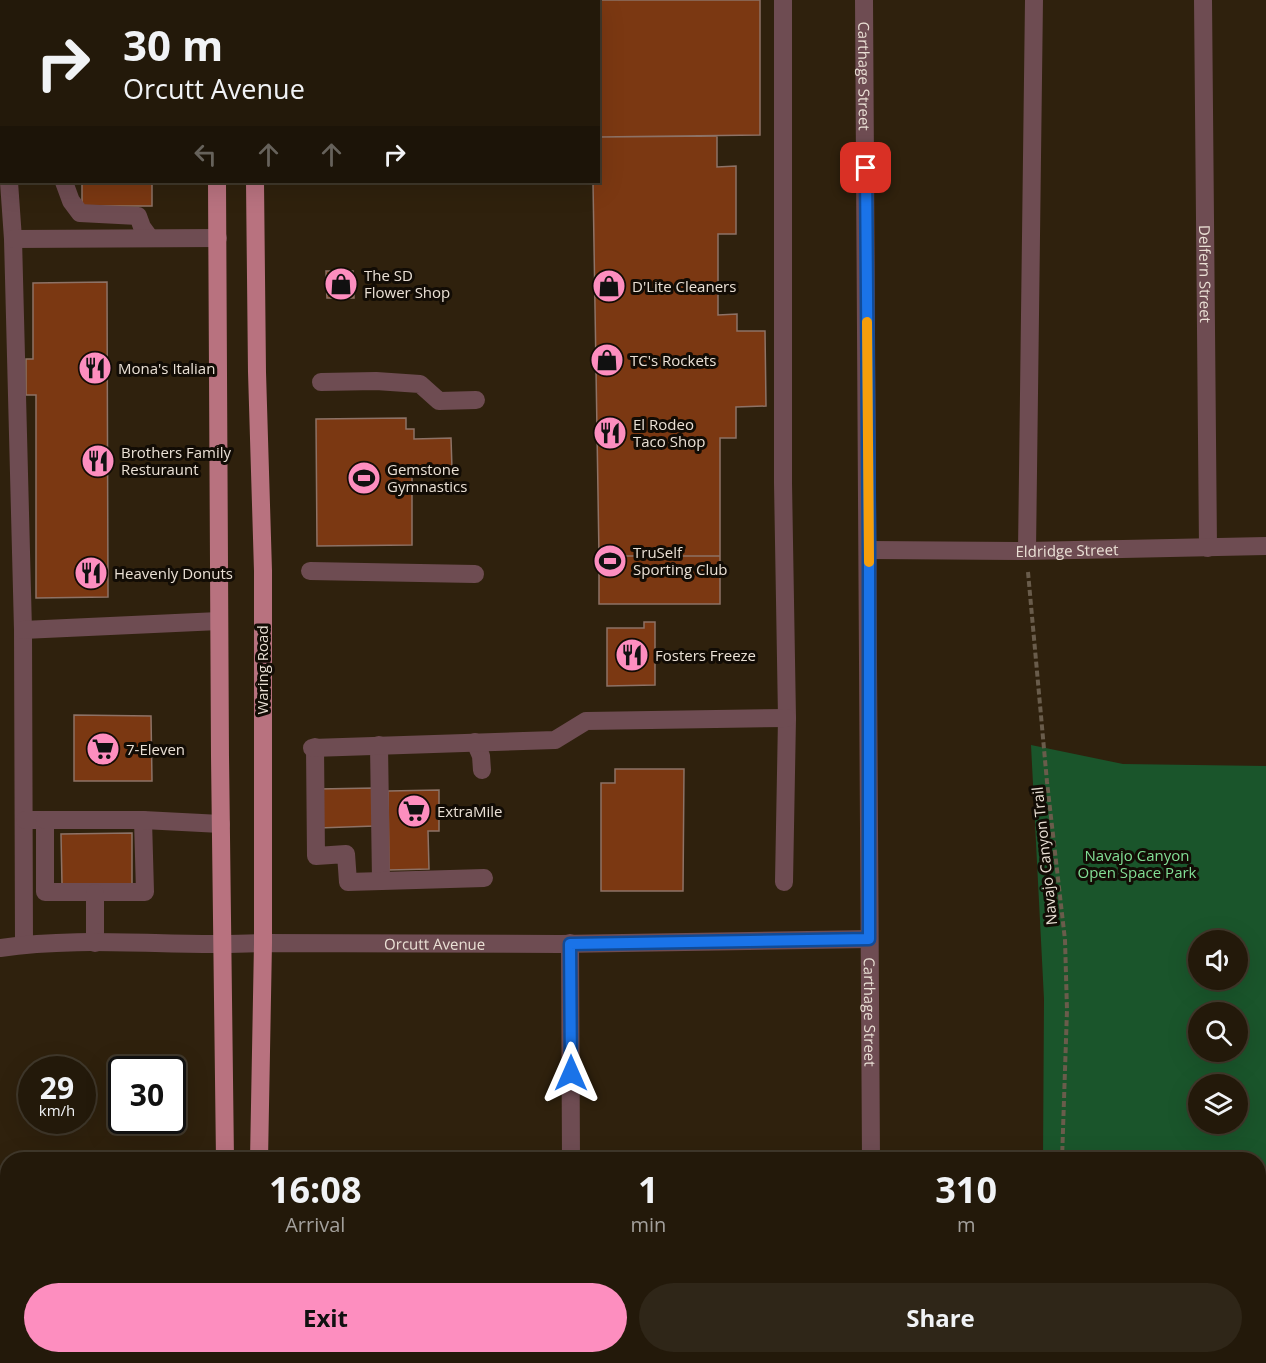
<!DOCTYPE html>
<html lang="en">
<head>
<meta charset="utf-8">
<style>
	:root { --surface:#23190a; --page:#2f2618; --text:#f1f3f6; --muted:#a3a09c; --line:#40382b; --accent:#fd8ebf }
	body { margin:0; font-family:"Open Sans",sans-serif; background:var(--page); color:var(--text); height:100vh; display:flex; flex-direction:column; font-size:22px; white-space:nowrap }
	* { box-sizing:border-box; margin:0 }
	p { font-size:20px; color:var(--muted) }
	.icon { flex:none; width:33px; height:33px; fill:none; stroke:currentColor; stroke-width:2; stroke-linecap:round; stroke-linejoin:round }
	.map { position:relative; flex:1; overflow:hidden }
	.sheet { position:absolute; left:0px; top:1152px; width:1266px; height:212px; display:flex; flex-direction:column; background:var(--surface); border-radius:24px 24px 0 0; box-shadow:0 6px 24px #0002,0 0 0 2px var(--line) }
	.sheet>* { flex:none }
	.guide { position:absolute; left:0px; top:0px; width:600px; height:183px; box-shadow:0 6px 24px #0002,0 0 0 2px var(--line); background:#23190a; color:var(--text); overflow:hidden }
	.controls { position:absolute; left:1188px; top:930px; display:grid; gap:12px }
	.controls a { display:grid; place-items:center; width:60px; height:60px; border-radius:50%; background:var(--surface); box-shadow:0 6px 24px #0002,0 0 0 2px var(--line); font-size:30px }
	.speed { position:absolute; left:18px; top:1056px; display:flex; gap:12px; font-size:30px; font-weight:700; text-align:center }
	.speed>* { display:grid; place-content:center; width:78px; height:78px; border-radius:50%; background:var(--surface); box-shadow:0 6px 24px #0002,0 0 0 2px var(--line); line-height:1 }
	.speed small { font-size:15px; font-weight:400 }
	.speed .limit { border:3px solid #111; border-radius:9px; background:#fff; color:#111 }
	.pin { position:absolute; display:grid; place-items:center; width:51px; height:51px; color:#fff; margin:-26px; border-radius:12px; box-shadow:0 3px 9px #0006 }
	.me { position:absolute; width:66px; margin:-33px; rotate:0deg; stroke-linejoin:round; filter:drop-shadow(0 0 4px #0008) }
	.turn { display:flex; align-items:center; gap:21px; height:126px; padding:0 24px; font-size:27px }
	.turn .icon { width:78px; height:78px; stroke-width:2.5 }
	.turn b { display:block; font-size:42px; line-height:51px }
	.lanes { display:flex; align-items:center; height:57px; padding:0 24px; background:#0003; justify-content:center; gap:30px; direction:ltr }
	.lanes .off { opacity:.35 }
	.eta { display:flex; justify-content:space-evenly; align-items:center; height:102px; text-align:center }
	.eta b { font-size:36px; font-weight:700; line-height:42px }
	.action { display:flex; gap:12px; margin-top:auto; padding:12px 24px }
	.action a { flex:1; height:69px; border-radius:36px; background:var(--accent); color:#111; font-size:24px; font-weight:700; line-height:69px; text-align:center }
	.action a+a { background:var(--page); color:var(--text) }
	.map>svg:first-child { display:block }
	.green { fill:#1a552b; fill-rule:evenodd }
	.building { fill:#7b3812; stroke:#8d7266; stroke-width:1.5 }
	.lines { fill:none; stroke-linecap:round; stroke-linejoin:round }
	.path { stroke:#695c4b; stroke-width:4; stroke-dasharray:6 3; stroke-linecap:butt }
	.minor { stroke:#6e4c52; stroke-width:18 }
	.major { stroke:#b8727f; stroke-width:18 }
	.route-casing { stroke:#114b97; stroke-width:15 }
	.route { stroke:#1a73e8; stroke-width:10 }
	.slow { stroke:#f59e0b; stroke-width:10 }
	.labels { text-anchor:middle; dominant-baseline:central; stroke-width:6; stroke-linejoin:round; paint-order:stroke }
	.street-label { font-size:15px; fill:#eae0d5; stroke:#120c05 }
	.poi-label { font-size:15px; fill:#eae0d5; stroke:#120c05; text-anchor:start }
	.park-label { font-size:15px; fill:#82de95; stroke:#120c05 }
</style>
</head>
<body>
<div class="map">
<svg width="1266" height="1363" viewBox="0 0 1266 1363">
	<rect width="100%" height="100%" fill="#2f210d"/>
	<!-- green -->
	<path class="green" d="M1031,745L1123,764L1266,766V1363H1038V1356H1258V1160L1043,1159L1044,999ZM1198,940H1238V980H1198ZM1198,1012H1238V1052H1198ZM1198,1084H1238V1124H1198Z"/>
	<!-- building -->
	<path class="building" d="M569,0H760V135L598,137V2Z
		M717,136V167L736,166V234H718V315L737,314V331H765L766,406L736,407V438H720V556H599L593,182H598V137Z
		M82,182H152V206H82Z
		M326,271H353L354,298H327Z
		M107,282L108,597L36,598V395H26V359H33V283Z
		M406,418V429H414V439L451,438L452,469H412V545L317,546L316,419Z
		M599,556H720V604H599Z
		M644,622H655V685L607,686V628H644Z
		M74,715L151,716L152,781H74Z
		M615,769H684L683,891H601V783H615Z
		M374,788L375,826L318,828V789Z
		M439,790V831H428L429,869L389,870L388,791Z
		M132,833V884H62L61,834Z"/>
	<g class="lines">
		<!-- path -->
		<path class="path" d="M1028,572L1047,782L1065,940L1067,1010L1062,1160
			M1051,1363V1356"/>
		<!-- minor -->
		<g class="minor">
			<path d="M783,0V483L787,718L784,882"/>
			<path id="s1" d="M864,0L871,1160"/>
			<path id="s2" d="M1203,0L1208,548"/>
			<path d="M0,162L2,164"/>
			<path d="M9,182L13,239L23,630L24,945"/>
			<path d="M64,182L71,201L80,213L138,216L142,227L150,238"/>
			<path d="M13,239L218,238"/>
			<path d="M321,382L376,381L420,384L439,401L476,400"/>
			<path id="s3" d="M869,550L1027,551L1266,546"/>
			<path d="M1027,551L1034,0"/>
			<path d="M310,571L475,574"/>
			<path d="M23,630L219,621"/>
			<path d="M475,742L481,756L482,770"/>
			<path d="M379,745L381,881"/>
			<path d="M315,747L316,856L346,854L348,882L484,878"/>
			<path d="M312,748L555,740L586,721L787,718"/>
			<path d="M25,820H45V892H145L143,820"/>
			<path d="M45,820H143L221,824"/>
			<path d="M95,943V893"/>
			<path d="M570,943L571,1160"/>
			<path id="s4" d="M0,948C86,935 176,948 263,943L560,944L869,939"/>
			<path d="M572,1356V1363"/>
			<path d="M874,1356V1363"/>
		</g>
		<!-- major -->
		<path class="major" d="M205,0L206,2
			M254,2V0
			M217,182L220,756L225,1160
			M255,182L257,372L263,571V943L259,1160
			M229,1356V1363
			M262,1356L263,1363"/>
	</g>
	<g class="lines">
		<!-- route casing -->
		<g class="route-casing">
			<path id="route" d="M571,1073L570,944L869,939V550L866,168"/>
		</g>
		<!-- route -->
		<use href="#route" class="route"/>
		<!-- slow -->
		<path class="slow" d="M867,322L869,562"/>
	</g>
	<!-- icons -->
	<defs>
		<g id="shop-disc" transform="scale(1.725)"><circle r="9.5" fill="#fd8ebf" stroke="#120c05"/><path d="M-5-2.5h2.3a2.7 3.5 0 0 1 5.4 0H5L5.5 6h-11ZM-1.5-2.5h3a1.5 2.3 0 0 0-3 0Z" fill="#111"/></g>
		<g id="restaurant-disc" transform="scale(1.725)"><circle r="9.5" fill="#fd8ebf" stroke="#120c05"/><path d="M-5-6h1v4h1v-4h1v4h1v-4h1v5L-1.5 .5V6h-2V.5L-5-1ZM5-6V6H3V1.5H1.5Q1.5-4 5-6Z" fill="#111"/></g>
		<g id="stadium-disc" transform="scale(1.725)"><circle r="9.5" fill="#fd8ebf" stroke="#120c05"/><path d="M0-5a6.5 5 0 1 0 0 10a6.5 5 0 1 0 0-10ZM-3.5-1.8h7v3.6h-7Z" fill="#111"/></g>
		<g id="supermarket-disc" transform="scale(1.725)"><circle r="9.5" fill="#fd8ebf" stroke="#120c05"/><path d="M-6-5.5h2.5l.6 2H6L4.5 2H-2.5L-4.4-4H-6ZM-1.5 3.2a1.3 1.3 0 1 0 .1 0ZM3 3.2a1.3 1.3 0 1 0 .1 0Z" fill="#111"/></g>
	</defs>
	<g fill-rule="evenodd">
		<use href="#shop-disc" x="341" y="284"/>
		<use href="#shop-disc" x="609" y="286"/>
		<use href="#shop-disc" x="607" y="360"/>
		<use href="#restaurant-disc" x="95" y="368"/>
		<use href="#restaurant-disc" x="610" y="433"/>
		<use href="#restaurant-disc" x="98" y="461"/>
		<use href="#stadium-disc" x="364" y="478"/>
		<use href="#stadium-disc" x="610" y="561"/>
		<use href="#restaurant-disc" x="91" y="573"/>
		<use href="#restaurant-disc" x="632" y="655"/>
		<use href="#supermarket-disc" x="103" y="749"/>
		<use href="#supermarket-disc" x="414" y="811"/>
	</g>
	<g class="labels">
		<!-- street labels -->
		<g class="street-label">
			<text stroke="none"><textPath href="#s1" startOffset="76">Carthage Street</textPath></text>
			<text stroke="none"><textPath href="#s2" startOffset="274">Delfern Street</textPath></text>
			<text stroke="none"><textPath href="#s3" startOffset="198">Eldridge Street</textPath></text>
			<text transform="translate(262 670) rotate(-90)">Waring Road</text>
			<text transform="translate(1044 856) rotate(-96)">Navajo Canyon Trail</text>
			<text stroke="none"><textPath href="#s4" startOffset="435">Orcutt Avenue</textPath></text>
			<text stroke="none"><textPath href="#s1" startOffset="1012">Carthage Street</textPath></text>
		</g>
		<!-- poi labels -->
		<g class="poi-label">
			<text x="364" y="275">The SD<tspan x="364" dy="17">Flower Shop</tspan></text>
			<text x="632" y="286">D'Lite Cleaners</text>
			<text x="630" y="360">TC's Rockets</text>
			<text x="118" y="368">Mona's Italian</text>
			<text x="633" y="424">El Rodeo<tspan x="633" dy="17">Taco Shop</tspan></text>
			<text x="121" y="452">Brothers Family<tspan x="121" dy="17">Resturaunt</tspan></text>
			<text x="387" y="469">Gemstone<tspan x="387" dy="17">Gymnastics</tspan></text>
			<text x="633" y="552">TruSelf<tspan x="633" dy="17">Sporting Club</tspan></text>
			<text x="114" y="573">Heavenly Donuts</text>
			<text x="655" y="655">Fosters Freeze</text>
			<text x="126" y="749">7-Eleven</text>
			<text x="437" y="811">ExtraMile</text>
		</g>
		<!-- park labels -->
		<g class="park-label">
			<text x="1137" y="855">Navajo Canyon<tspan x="1137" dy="17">Open Space Park</tspan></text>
		</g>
	</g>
</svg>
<div class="controls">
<a><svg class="icon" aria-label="sound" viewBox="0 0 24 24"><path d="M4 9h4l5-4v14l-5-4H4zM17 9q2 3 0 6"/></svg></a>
<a><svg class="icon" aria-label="search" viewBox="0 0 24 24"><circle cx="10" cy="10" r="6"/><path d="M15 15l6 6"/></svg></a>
<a><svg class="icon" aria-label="layers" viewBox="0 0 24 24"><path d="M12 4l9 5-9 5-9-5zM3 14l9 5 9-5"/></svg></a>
</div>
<div class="speed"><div>29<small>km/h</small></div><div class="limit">30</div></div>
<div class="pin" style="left:866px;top:168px;background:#d93025"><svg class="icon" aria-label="arrive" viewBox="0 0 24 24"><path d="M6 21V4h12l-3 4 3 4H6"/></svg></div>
<svg class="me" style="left:571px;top:1073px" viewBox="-20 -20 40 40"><path d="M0-17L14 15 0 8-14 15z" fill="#1a73e8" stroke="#fff" stroke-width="4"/></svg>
<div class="guide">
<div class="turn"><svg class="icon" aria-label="right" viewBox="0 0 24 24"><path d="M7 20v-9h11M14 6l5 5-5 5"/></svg><div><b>30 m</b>Orcutt Avenue</div></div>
<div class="lanes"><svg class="icon off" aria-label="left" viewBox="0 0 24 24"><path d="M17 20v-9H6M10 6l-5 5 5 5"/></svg><svg class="icon off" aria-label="ahead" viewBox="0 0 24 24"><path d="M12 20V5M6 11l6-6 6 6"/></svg><svg class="icon off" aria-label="ahead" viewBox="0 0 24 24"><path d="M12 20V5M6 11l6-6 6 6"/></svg><svg class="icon" aria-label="right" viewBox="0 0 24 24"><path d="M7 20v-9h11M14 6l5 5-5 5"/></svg></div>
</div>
<section class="sheet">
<div class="eta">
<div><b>16:08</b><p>Arrival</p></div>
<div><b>1</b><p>min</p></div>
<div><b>310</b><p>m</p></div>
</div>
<div class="action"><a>Exit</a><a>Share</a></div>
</section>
</div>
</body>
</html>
